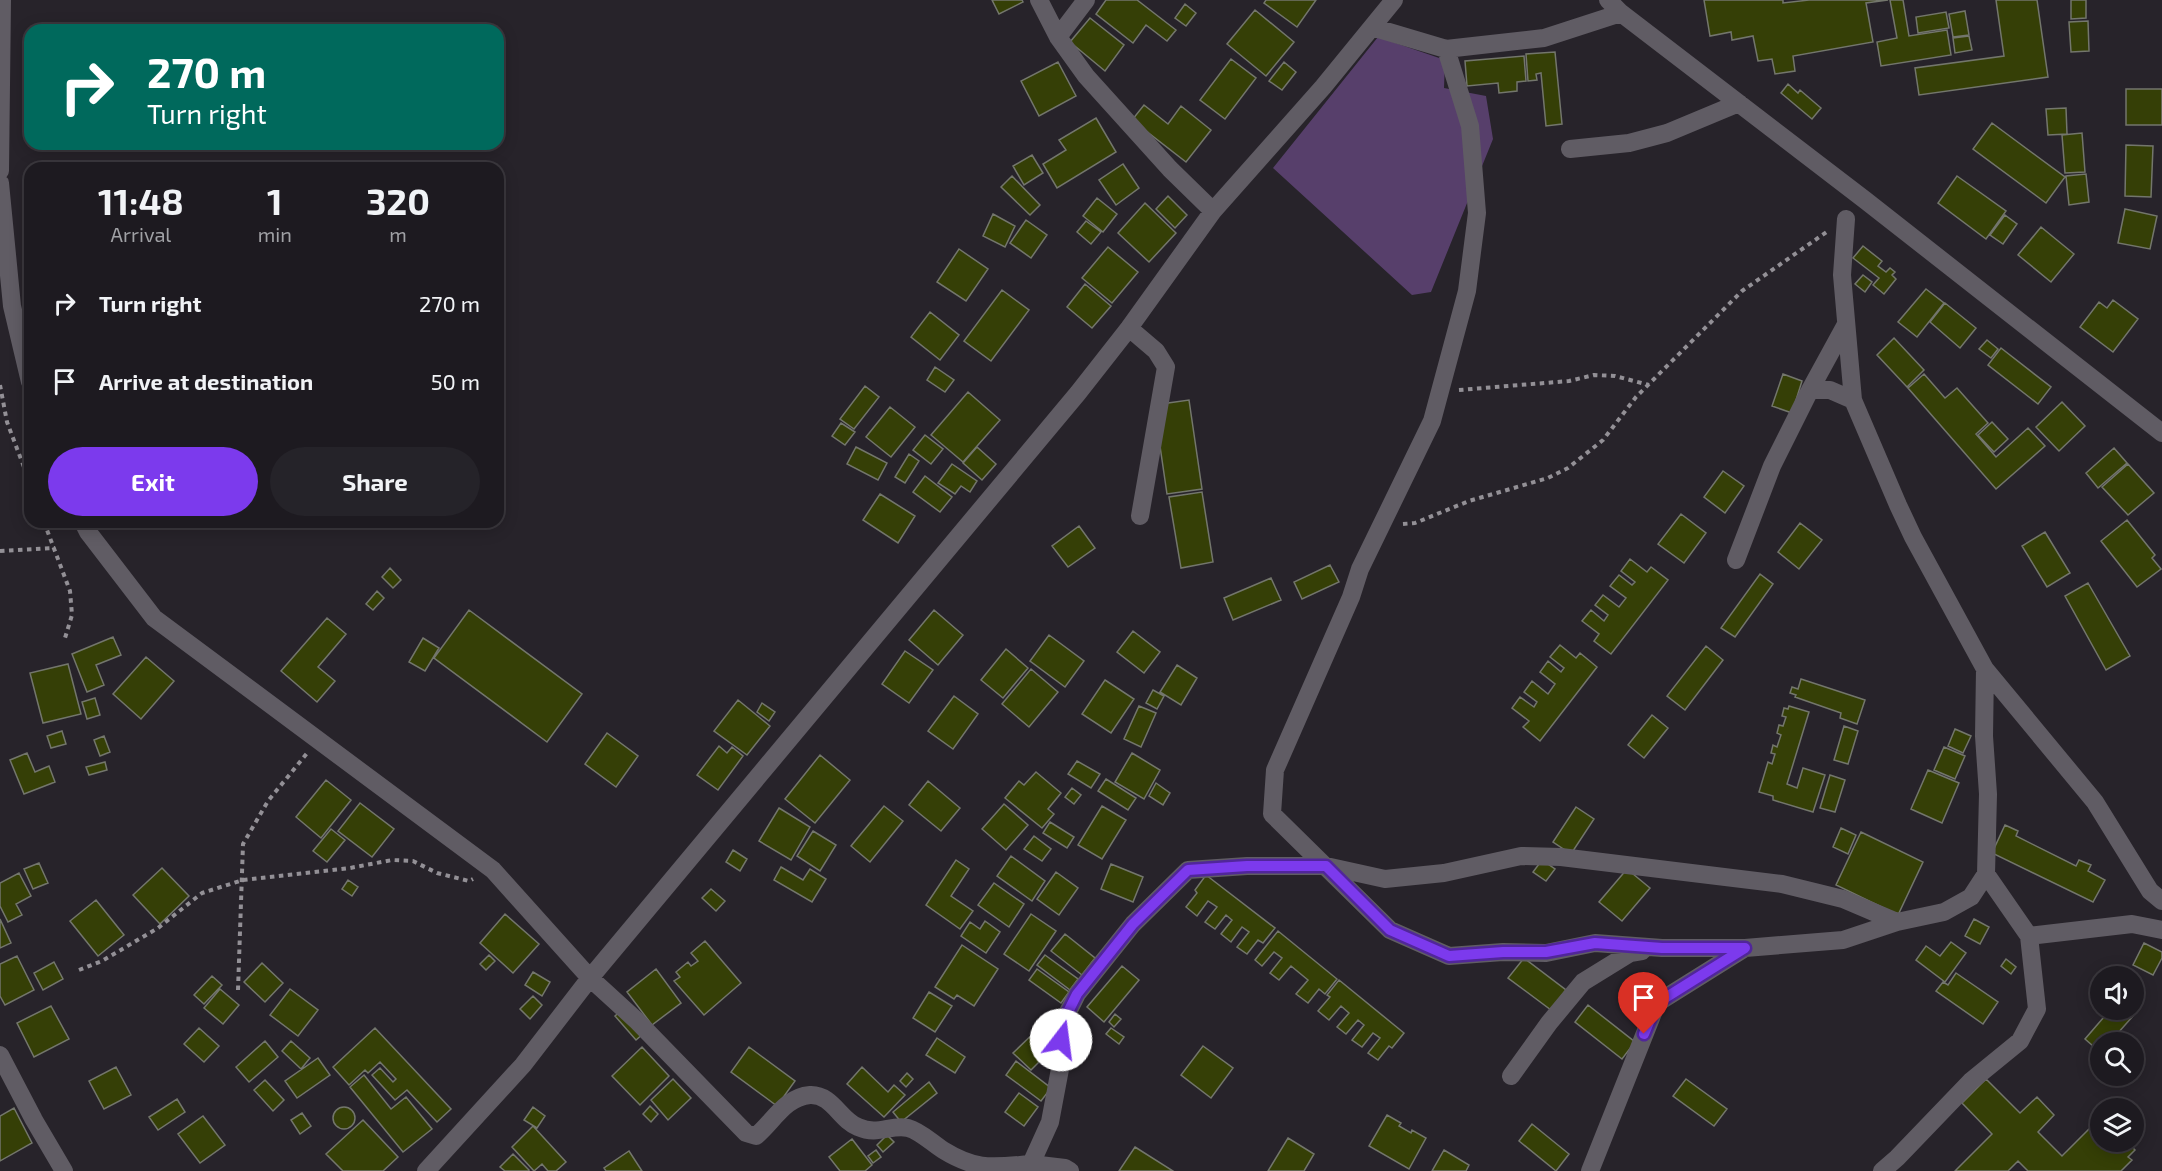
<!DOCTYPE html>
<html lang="en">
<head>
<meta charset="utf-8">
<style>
	:root { --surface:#1d1a20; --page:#252329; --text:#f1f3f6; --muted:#a0a1a5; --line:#3b383e; --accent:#7c3aed }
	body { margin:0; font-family:"Exo 2",sans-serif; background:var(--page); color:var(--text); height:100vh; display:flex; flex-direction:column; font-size:22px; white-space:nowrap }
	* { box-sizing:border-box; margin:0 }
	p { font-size:20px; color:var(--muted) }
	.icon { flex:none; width:33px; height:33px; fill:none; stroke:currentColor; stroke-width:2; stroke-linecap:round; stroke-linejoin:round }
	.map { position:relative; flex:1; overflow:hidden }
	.sheet { position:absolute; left:24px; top:162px; width:480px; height:366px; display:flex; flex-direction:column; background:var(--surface); border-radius:18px; box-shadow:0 3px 15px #0003,0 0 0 2px var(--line) }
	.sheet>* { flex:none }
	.banner { position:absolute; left:24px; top:24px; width:480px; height:126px; border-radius:18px; box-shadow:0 3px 15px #0003,0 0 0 2px var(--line); background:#00695c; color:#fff; overflow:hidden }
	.tools { position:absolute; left:2090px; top:966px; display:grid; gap:12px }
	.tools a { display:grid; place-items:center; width:54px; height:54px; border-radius:50%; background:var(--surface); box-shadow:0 3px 15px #0003,0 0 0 2px var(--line); font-size:30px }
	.pin { position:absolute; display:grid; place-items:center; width:51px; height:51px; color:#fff; margin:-62px -26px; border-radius:50% 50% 50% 0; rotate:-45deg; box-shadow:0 0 6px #0007 }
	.pin .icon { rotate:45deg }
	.me { position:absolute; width:66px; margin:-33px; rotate:15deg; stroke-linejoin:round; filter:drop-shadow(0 0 4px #0008) }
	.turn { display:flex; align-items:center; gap:21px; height:126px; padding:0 24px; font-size:27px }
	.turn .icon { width:78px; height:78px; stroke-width:2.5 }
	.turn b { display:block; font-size:42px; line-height:51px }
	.eta { display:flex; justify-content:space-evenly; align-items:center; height:102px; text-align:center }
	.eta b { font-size:36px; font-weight:700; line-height:42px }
	.primary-button { display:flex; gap:12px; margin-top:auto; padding:12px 24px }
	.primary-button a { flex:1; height:69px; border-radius:36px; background:var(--accent); color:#fff; font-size:24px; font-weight:700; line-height:69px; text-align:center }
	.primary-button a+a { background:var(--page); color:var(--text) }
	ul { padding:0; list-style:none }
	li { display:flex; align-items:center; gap:18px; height:78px; padding:0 24px }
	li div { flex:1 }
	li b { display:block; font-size:22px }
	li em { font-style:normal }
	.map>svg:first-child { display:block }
	.forest { fill:#573f6b }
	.building { fill:#353f06; stroke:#73766c; stroke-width:1.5 }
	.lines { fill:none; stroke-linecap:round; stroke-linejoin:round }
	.path { stroke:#939096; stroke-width:4; stroke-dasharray:4.5 4.5; stroke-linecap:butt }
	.minor { stroke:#605c64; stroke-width:18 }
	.route-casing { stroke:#51269a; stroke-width:15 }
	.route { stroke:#7c3aed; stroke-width:10 }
</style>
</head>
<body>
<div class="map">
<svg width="2162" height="1171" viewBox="0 0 2162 1171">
	<rect width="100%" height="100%" fill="#27232a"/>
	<!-- forest -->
	<path class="forest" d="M1378,37L1445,60L1444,88L1486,96L1493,139L1431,292L1412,295L1273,168Z"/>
	<!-- building -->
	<path class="building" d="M992,0H1022L1023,2L999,14Z
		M1106,0H1137L1176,30L1167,41L1146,25L1133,43L1096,14Z
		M1266,0H1316L1297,27L1264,3Z
		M1704,0H1783V3L1809,0H1888L1866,3L1873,42L1793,56L1795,71L1775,74L1772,59L1758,61L1753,36L1732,40L1731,32L1710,36Z
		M1890,0H1903L1909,36L1947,30L1951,55L1881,66L1877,42L1897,38Z
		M1996,0H2037L2048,77L1919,95L1915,68L2004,56Z
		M2071,0H2086V18L2071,19Z
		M1185,4L1196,13L1186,26L1175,18Z
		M1255,10L1294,42L1266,76L1227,44Z
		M1965,11L1969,35L1953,37L1949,14Z
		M1946,12L1949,28L1918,33L1916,17Z
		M1090,18L1124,45L1105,71L1070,42Z
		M2088,21L2089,51L2071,52L2069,22Z
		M1969,36L1972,50L1955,53L1953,38Z
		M1555,52L1562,124L1546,126L1541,73L1536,74L1537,80L1528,81L1526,54Z
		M1524,56L1526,81L1517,82V91L1499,93L1498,83L1467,86L1465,61Z
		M1231,59L1256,78L1225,119L1200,100Z
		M1058,62L1076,96L1039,116L1021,81Z
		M1284,62L1296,72L1282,90L1269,81Z
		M1788,84L1798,93L1800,90L1821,108L1812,119L1781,93Z
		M2126,89H2162V125H2126Z
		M1144,105L1168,124L1181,106L1211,130L1186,162L1132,120Z
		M2066,108L2067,134L2048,135L2046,109Z
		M1096,118L1116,152L1057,188L1043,164L1066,150L1059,140Z
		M1992,123L2065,177L2046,203L1973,149Z
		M2082,133L2085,172L2065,173L2062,135Z
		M2126,145L2153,146L2151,197L2125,196Z
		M1032,155L1043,173L1024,185L1013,166Z
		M1123,164L1139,188L1116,205L1099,180Z
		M2086,174L2089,202L2069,205L2066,176Z
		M1012,176L1040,205L1030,215L1001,187Z
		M1957,176L2006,211L1986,239L1938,203Z
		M1168,196L1187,215L1175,228L1156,209Z
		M1097,198L1117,214L1103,232L1083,216Z
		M1145,203L1176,233L1149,262L1118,233Z
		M2125,209L2157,216L2150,249L2118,243Z
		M993,214L1015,226L1005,247L983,236Z
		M2005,215L2017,224L2003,244L1990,235Z
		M1026,220L1047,235L1031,258L1010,243Z
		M1086,221L1101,232L1091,244L1077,232Z
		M2041,227L2074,254L2051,282L2018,255Z
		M1863,246L1882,261L1878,266L1886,272L1890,268L1895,272L1892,275L1896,279L1884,294L1873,285L1879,278L1853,258Z
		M1108,247L1138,272L1112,303L1082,278Z
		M959,249L988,269L966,301L937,282Z
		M1863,275L1872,282L1865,292L1855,284Z
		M1085,284L1111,306L1092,328L1067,307Z
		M1926,289L1944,303L1917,337L1898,322Z
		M1002,290L1029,310L991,361L964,341Z
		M2113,300L2138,319L2113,352L2080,327L2099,302L2107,308Z
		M1945,303L1976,328L1960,348L1930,322Z
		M930,312L959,335L940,360L911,337Z
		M1894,338L1924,370L1907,387L1877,355Z
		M1987,340L1998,349L1991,358L1979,349Z
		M2001,348L2051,387L2038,404L1988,365Z
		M935,367L954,380L945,392L927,380Z
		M1783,374L1802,381L1792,413L1772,406Z
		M1924,374L1945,398L1957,388L1988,423L1976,434L1996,457L2028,428L2045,446L1996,489L1908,388Z
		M865,386L879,397L854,429L840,419Z
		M968,392L1000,420L963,462L931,435Z
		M1189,400L1202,489L1167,494L1154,405Z
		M2062,402L2085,426L2059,451L2036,427Z
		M890,407L915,427L891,457L866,437Z
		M1992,422L2008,439L1994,452L1978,435Z
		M841,423L855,432L845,445L832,436Z
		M925,435L943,449L931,464L913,450Z
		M856,447L887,463L878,480L847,464Z
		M977,447L996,464L982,480L963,463Z
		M2114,448L2127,463L2098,488L2086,473Z
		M909,454L919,461L905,483L895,477Z
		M952,464L977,481L970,492L961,486L955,494L938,483Z
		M2128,464L2154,493L2128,515L2102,487Z
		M1723,471L1744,486L1725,513L1704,497Z
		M925,476L952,497L940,512L913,492Z
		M1202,492L1213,562L1181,568L1169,497Z
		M880,494L915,516L898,543L863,520Z
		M1681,514L1706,533L1684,563L1658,544Z
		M2127,520L2155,555L2152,558L2161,569L2137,587L2101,541Z
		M1800,523L1822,540L1799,569L1778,552Z
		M1079,526L1095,548L1068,567L1052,546Z
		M2045,532L2070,573L2047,587L2022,546Z
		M1630,559L1647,572L1651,567L1668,580L1611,654L1594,641L1599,634L1582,621L1591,610L1604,621L1608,615L1595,605L1603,595L1619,607L1626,598L1610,586L1619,575L1632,585L1635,582L1621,571Z
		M1330,565L1339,582L1302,599L1294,582Z
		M390,568L401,580L393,588L382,577Z
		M1760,574L1773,584L1735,637L1721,628Z
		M1271,578L1281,600L1233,620L1224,598Z
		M2088,583L2130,656L2106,670L2065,596Z
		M377,591L384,598L373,610L366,604Z
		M469,610L582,694L547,742L434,658Z
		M934,610L963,635L938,665L909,640Z
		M327,618L346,634L318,667L335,681L317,702L281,671Z
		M1133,631L1160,652L1144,673L1117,652Z
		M1049,635L1084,661L1065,687L1030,661Z
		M113,637L121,655L96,665L104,685L87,692L72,654Z
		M423,638L439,648L425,671L409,662Z
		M1560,645L1576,658L1580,653L1597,667L1540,741L1523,727L1529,721L1512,708L1520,697L1534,707L1537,702L1524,692L1532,681L1548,694L1555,684L1540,672L1548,661L1561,672L1564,668L1550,657Z
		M1706,646L1723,660L1685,710L1667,696Z
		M1006,649L1028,668L1003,698L981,680Z
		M905,651L933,670L909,703L882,684Z
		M146,657L174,681L141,719L113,694Z
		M68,664L81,714L43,723L30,673Z
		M1177,665L1197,678L1181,705L1160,692Z
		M1031,669L1058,692L1029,727L1002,704Z
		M1801,679L1865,700L1857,724L1840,718L1841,713L1795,697L1796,695L1790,693L1792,687L1798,689Z
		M1105,680L1134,699L1111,733L1082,714Z
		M1153,690L1164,696L1157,709L1146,703Z
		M954,696L978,714L953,749L928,731Z
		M95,698L100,715L87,719L82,702Z
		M738,700L770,726L747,755L714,731Z
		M762,703L775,712L769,721L757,712Z
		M1139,706L1156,713L1141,747L1124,739Z
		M1789,706L1809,712L1787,784L1797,788L1803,768L1825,775L1813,812L1773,800V796L1759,792L1768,762L1772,764L1775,754L1771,753L1773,745L1777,747L1781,735L1777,733L1779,725L1783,726L1786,717L1782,716L1784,708L1788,709Z
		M1652,715L1668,728L1644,758L1628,745Z
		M1844,726L1858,731L1848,764L1834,760Z
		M1955,729L1971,736L1963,753L1948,746Z
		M62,731L66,744L51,748L47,736Z
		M607,733L638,756L616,787L585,764Z
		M104,736L110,752L100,756L94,740Z
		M719,746L727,753L732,747L743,756L718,790L697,775Z
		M1944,747L1965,756L1955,779L1934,770Z
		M27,753L35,772L49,766L55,782L24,794L10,760Z
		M1132,753L1160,770L1144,799L1115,782Z
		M820,755L850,780L815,823L785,799Z
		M1077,761L1100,774L1091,788L1068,774Z
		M105,762L107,770L89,775L86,767Z
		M1928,770L1959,783L1942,823L1911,809Z
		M1036,772L1061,793L1048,809L1054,814L1042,828L1005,798L1019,781L1024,785Z
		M1830,775L1845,780L1835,812L1820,808Z
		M1106,779L1136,798L1128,810L1098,791Z
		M326,780L351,800L321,838L296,817Z
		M928,781L960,808L941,831L909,805Z
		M1156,783L1170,793L1163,805L1149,796Z
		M1072,788L1081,795L1074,804L1065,797Z
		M360,803L394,829L372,857L338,831Z
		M1004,804L1028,825L1006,850L982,829Z
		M884,806L903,821L870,862L851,846Z
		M1102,806L1126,820L1102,859L1078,845Z
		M1576,807L1594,819L1571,854L1553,842Z
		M779,808L810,827L791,860L759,841Z
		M1050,822L1074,837L1067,848L1043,833Z
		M2005,825L2018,831L2016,836L2076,866L2079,860L2091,865L2088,871L2105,880L2093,902L1992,853Z
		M1841,828L1856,835L1848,854L1833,847Z
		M331,829L345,840L327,862L313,851Z
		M813,831L836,845L820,871L797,856Z
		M1861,832L1923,862L1898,915L1836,885Z
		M1034,836L1051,849L1042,861L1024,849Z
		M733,850L747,859L740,871L726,862Z
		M1011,856L1045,881L1032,901L997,876Z
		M956,860L969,869L951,896L973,911L960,929L926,905Z
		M1542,860L1555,869L1546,881L1533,872Z
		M39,863L48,883L33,889L24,869Z
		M1111,864L1143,877L1133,902L1101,889Z
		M781,867L803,880L810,869L826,879L812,902L774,880Z
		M162,868L189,896L160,924L133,895Z
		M1627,869L1650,888L1622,921L1599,902Z
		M1056,872L1078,888L1059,915L1037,899Z
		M19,873L31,896L16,904L22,915L8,922L0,906V883Z
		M1206,875L1275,928L1263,943L1258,940L1247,954L1237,947L1249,932L1242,927L1231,942L1221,934L1232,920L1226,915L1215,929L1205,922L1217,907L1208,901L1197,916L1186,907L1197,893L1195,890Z
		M348,880L358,887L352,896L342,889Z
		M994,883L1024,904L1009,927L978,905Z
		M711,889L725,901L716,911L702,898Z
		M96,900L124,935L98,956L70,921Z
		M505,914L539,944L513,973L480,943Z
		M1031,914L1056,931L1029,971L1004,954Z
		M0,919L11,943L0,948Z
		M1974,919L1989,927L1980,944L1965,936Z
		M985,921L1000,932L986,953L961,936L970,922L980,929Z
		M1278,931L1337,979L1325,994L1319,989L1308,1003L1296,994L1308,980L1291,966L1279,980L1270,973L1282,958L1274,952L1262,966L1255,960Z
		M1065,934L1095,958L1082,975L1051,951Z
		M705,941L741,983L704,1015L674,981L680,977L676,972L688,962L691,966L698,961L691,953Z
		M1951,942L1966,953L1945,982L1916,960L1926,946L1940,956Z
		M2144,943L2162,952V958L2153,975L2133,965Z
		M962,945L998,969L974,1006L957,995L954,999L935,987Z
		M489,955L495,961L486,970L480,964Z
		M1045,955L1078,979L1070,990L1037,965Z
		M17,956L34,990L5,1005L0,996V964Z
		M1524,958L1566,990L1551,1010L1508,978Z
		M2006,959L2016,967L2011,974L2001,966Z
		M54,962L63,979L43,990L34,973Z
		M262,963L283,983L265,1002L244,982Z
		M1122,966L1139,980L1104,1022L1087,1007Z
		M656,969L681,1003L652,1025L627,992Z
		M1037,969L1069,992L1061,1003L1029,980Z
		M533,972L550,982L542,996L525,985Z
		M1956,973L1998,1002L1983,1024L1936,991L1943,982L1948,985Z
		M212,976L222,985L204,1004L194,995Z
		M1339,980L1404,1033L1392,1048L1389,1046L1378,1060L1368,1053L1380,1038L1373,1033L1362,1047L1352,1040L1364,1025L1358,1020L1346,1034L1337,1027L1349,1013L1341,1006L1329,1020L1318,1011L1330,997L1327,995Z
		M220,989L239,1005L223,1024L204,1008Z
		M290,989L318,1010L298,1036L270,1015Z
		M929,992L952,1006L935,1032L913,1018Z
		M533,996L542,1005L530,1019L520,1009Z
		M629,1003L650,1028L636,1040L615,1016Z
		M1588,1005L1635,1042L1622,1059L1575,1022Z
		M51,1006L69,1039L34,1057L17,1023Z
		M2110,1010H2125L2133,1016L2110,1042H2100V1052L2085,1039Z
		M1115,1014L1121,1019L1114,1027L1109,1022Z
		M1041,1026L1058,1043L1031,1070L1013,1053Z
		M199,1028L219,1046L204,1062L184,1044Z
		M375,1028L451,1109L437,1122L407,1090L395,1100L372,1075L380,1068L393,1082L396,1079L380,1062L368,1073L365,1070L349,1085L333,1067Z
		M1111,1028L1124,1037L1119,1044L1106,1034Z
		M937,1038L965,1057L955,1073L926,1055Z
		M265,1041L278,1057L249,1082L236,1067Z
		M291,1041L310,1058L301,1069L282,1051Z
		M1203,1046L1233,1068L1211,1098L1181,1075Z
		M642,1047L669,1076L640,1105L612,1076Z
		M749,1047L795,1081L777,1106L731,1072Z
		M318,1058L330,1075L297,1098L285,1081Z
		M1016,1061L1051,1088L1041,1101L1006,1075Z
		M116,1067L131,1095L104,1109L89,1081Z
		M862,1067L888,1092L894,1085L905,1095L884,1117L847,1084Z
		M907,1073L913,1079L906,1087L900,1081Z
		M364,1075L391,1109L406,1097L432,1129L403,1152L350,1087Z
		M673,1079L691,1098L668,1120L651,1100Z
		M1686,1079L1727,1109L1714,1126L1673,1096Z
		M1986,1079L2020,1113L2037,1097L2054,1115L2038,1132L2062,1156L2094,1124L2100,1128V1142H2127L2135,1150L2128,1157L2132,1160L2121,1171H2028L2018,1161L2008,1171H1955L1992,1134L1962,1103Z
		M265,1080L284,1100L273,1111L254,1090Z
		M929,1082L937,1093L901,1122L893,1112Z
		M1019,1093L1038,1107L1024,1126L1005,1112Z
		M177,1099L185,1112L158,1130L149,1117Z
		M650,1106L658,1114L651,1122L643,1114Z
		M533,1107L545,1116L537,1128L524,1120Z
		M333 1118a11 11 0 1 1 22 0a11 11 0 1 1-22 0Z
		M14,1108L32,1143L0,1161V1116Z
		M302,1113L311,1126L300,1134L291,1120Z
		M1387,1115L1401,1123L1399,1126L1411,1133L1412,1130L1426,1138L1409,1169L1369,1146Z
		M203,1116L225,1145L200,1163L178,1134Z
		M363,1120L398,1157L383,1171H343L326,1154Z
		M1532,1124L1569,1154L1556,1171L1519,1141Z
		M533,1126L566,1162L556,1171H548L542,1164L534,1171L512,1147Z
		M887,1135L894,1142L883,1152L877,1145Z
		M1288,1138L1314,1154L1304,1171H1268Z
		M852,1139L872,1165L865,1171H840L829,1157Z
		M1135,1147L1173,1171H1119Z
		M876,1150L881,1157L873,1163L868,1156Z
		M1444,1150L1469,1165L1466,1171H1432Z
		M629,1151L642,1171H606L604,1168Z
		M513,1154L529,1170V1171H505L500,1167Z"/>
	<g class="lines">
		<!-- path -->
		<path class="path" d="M0,385L7,422L30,483
			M1459,390L1569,381L1594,375L1615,376L1649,385
			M44,522L70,591L72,615L65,638
			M1403,524L1415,523L1469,501L1548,478L1568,468L1603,440L1636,397L1742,291L1828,231
			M0,551L55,548
			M79,970L102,961L158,928L202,893L243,880L350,868L392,860L413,861L437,873L469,881L473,879
			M238,990L243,844L268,801L308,752"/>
		<!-- minor -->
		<path class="minor" d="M1039,0L1058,37L1086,76L1170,169L1213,211
			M1608,0L1621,13L1865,200L2162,433
			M1372,27L1446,49L1544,38L1621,13
			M1058,37L1086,0
			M1446,49L1470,126L1477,213L1467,291L1432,421L1360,569L1351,597L1275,770L1272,814L1390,930L1449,956L1503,952L1546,953L1595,943L1662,948H1745L1843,940L1897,922
			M1570,149L1629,143L1667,133L1739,103
			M0,171L2,0
			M0,183L12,306L30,382
			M1846,219L1842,275L1853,400L1898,505L1913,537L1985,669L2095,802L2150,891L2162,901
			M1129,328L1156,351L1166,367L1140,516
			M1810,390H1830L1853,400
			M83,522L88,532L154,618L493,870L590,978L636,1020L746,1133L756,1136C773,1122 785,1097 810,1095C832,1094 840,1120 858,1127C878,1136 891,1124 908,1128C920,1131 932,1143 943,1150C977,1171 993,1167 1031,1164L1050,1122L1060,1069V1028L1077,994L1133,924L1188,870L1247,866H1326L1385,879L1444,873L1521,856L1561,857L1782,884L1843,899L1897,922L1944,912L1971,897L1986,874L1988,794L1984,736L1985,669
			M1736,560L1772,466L1810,390L1845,326
			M2029,936L2132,924L2162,930
			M0,1055L34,1120L64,1171
			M1511,1076L1549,1023L1583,982L1630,953L1642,951
			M1031,1164L1065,1168L1070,1171
			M426,1171L523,1065L590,978L1078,393L1129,328L1213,211L1323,87L1394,0
			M1590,1171L1657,1003L1745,948
			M1882,1171L1897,1158L1971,1081L2020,1041L2037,1009L2029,936L1986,874"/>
	</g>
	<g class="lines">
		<!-- route casing -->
		<g class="route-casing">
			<path id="route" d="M1061,1040L1060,1028L1077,994L1133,924L1188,870L1247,866H1326L1390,930L1449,956L1503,952H1546L1595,943L1662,948H1745L1657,1003L1644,1034"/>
		</g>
		<!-- route -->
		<use href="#route" class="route"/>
	</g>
</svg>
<div class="tools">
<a><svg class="icon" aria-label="sound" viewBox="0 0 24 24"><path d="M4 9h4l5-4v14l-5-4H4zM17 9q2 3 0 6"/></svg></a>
<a><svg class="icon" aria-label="search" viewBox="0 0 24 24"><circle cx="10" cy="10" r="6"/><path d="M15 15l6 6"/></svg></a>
<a><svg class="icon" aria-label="layers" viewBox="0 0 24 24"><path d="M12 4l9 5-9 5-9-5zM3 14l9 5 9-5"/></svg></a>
</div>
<div class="pin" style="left:1644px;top:1034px;background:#d93025"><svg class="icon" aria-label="arrive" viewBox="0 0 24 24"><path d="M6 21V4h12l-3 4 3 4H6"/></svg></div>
<svg class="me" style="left:1061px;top:1040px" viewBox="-20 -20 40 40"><circle r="19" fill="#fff"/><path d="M0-13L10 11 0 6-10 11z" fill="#7c3aed"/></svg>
<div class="banner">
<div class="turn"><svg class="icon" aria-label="right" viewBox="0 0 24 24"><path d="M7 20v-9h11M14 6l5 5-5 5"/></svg><div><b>270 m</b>Turn right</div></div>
</div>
<section class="sheet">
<div class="eta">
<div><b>11:48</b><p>Arrival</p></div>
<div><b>1</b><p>min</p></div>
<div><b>320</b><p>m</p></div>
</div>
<ul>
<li><svg class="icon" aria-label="right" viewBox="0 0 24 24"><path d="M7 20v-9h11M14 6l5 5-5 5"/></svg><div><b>Turn right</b></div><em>270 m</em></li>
<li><svg class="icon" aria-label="arrive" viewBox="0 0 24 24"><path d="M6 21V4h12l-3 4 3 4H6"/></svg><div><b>Arrive at destination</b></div><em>50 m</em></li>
</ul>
<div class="primary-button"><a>Exit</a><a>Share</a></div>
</section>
</div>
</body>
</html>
